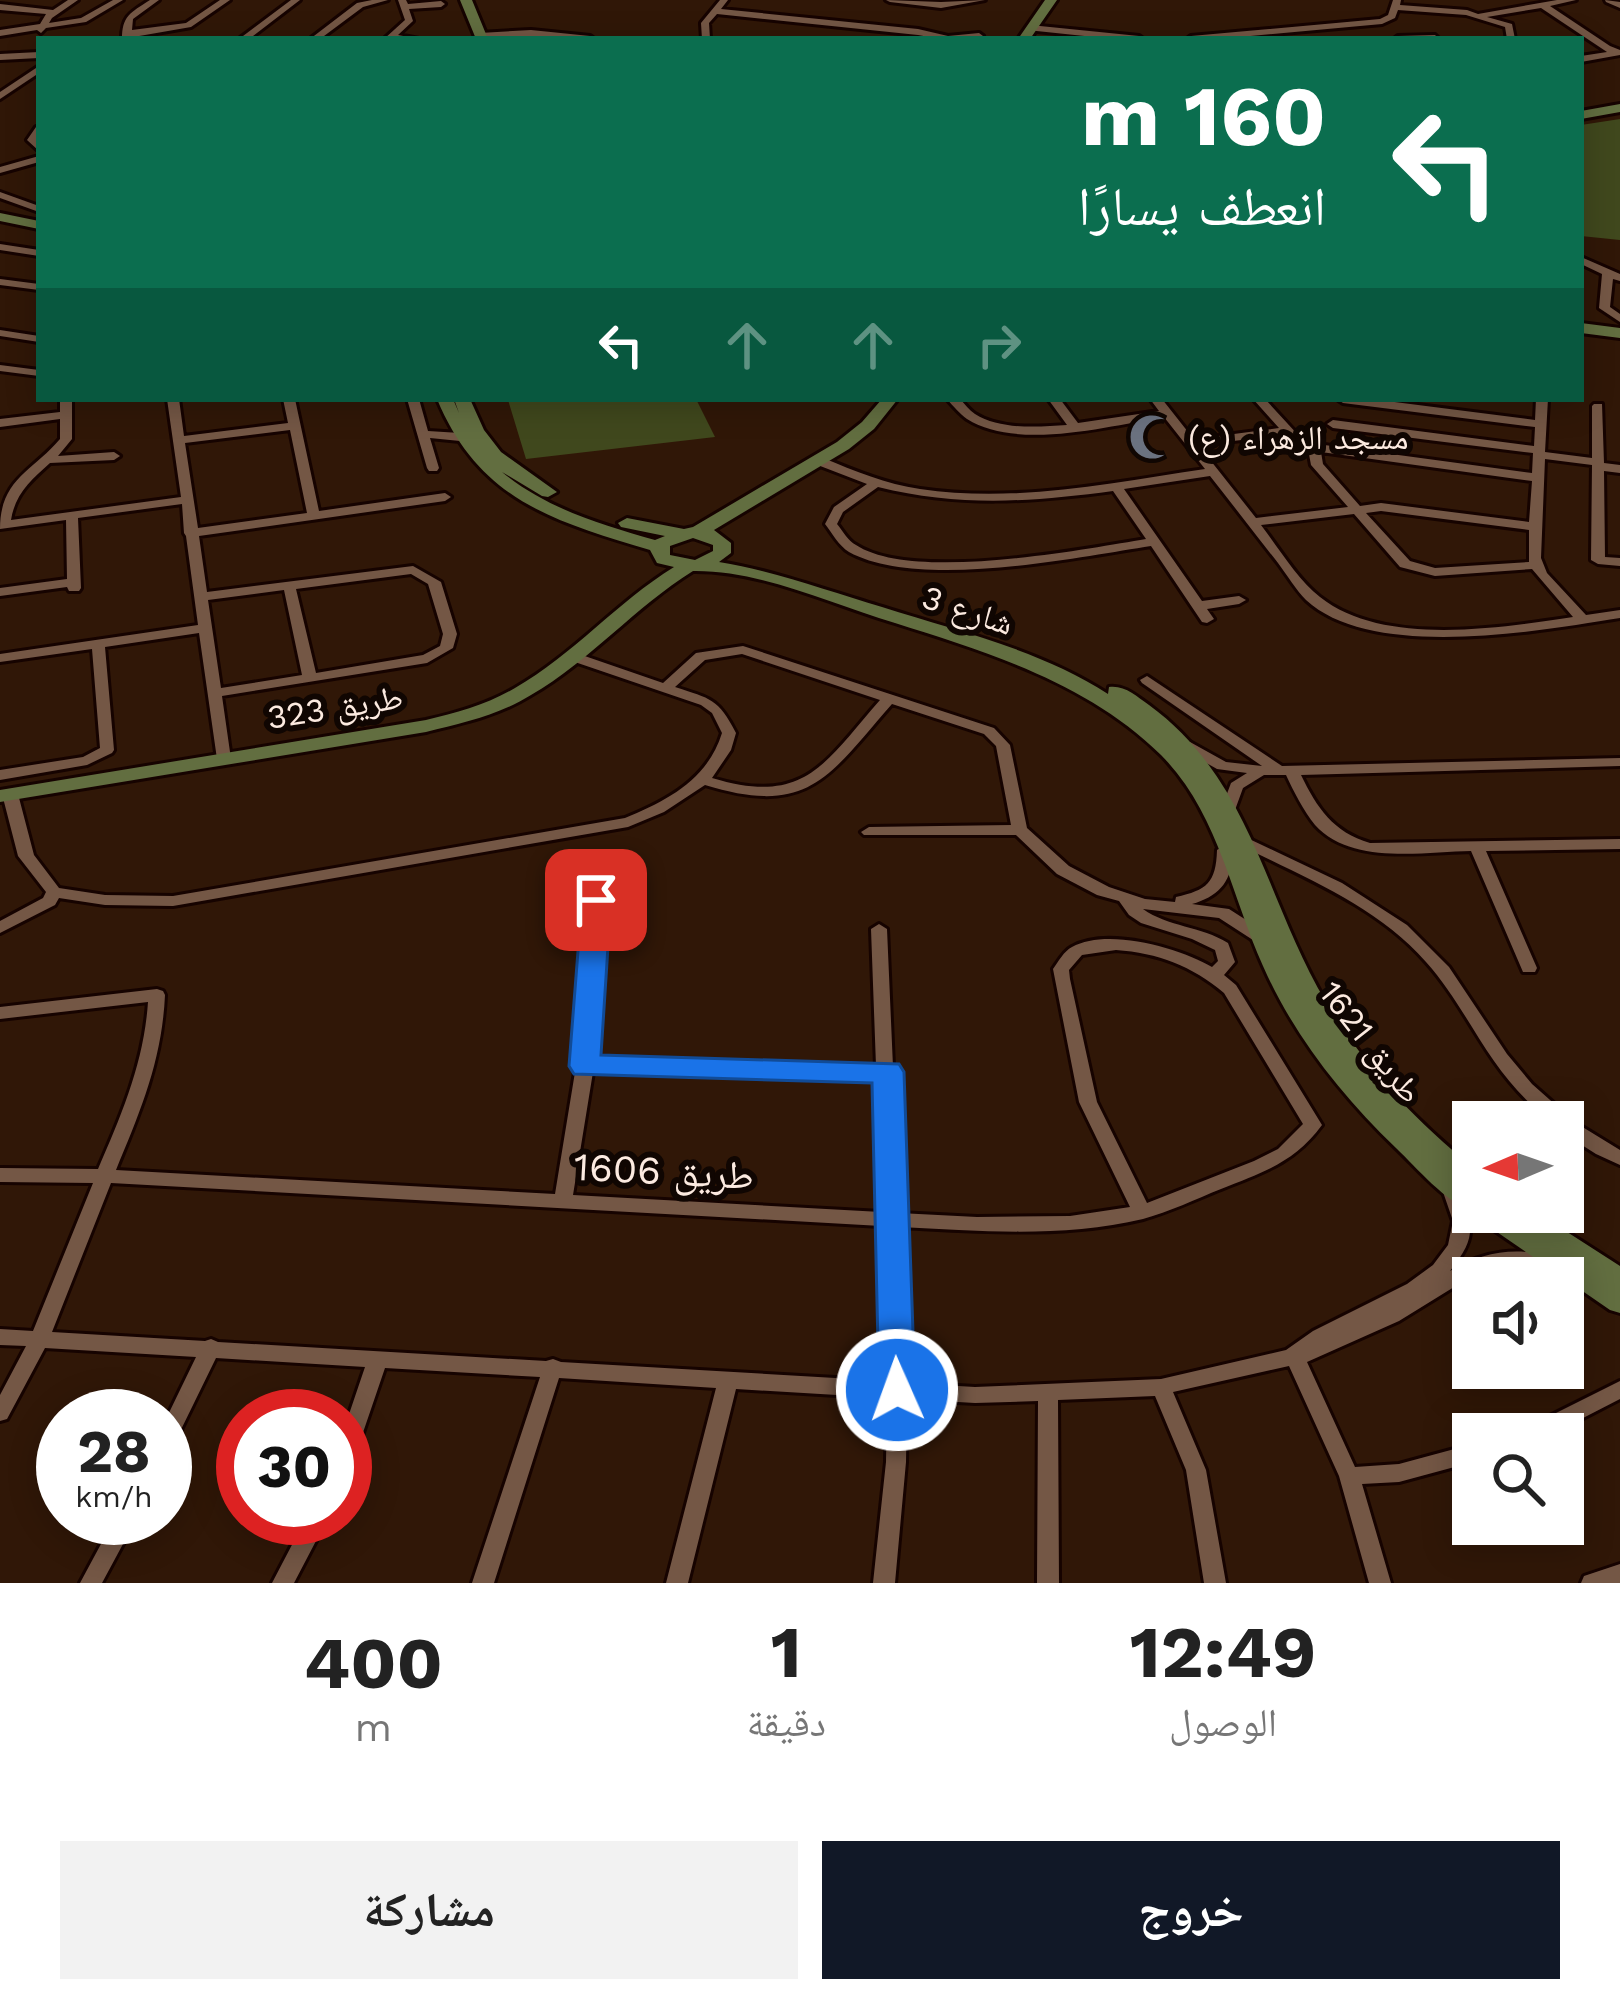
<!DOCTYPE html>
<html lang="ar">
<head>
<meta charset="utf-8">
<style>
	:root { --surface:#fff; --page:#f2f2f2; --text:#222; --muted:#767676; --accent:#111827 }
	body { margin:0; font-family:"Work Sans","Noto Naskh Arabic",sans-serif; background:var(--page); color:var(--text); direction:rtl; height:100vh; display:flex; flex-direction:column; font-size:45px; white-space:nowrap }
	* { box-sizing:border-box; margin:0 }
	p { font-size:39px; color:var(--muted) }
	.icon { flex:none; width:66px; height:66px; fill:none; stroke:currentColor; stroke-width:2; stroke-linecap:round; stroke-linejoin:round }
	.map { position:relative; height:1583px; overflow:hidden; direction:ltr }
	.panel { display:flex; flex-direction:column; background:var(--surface); flex:1 }
	.panel>* { flex:none }
	.hud { position:absolute; left:36px; top:36px; width:1548px; height:366px; border-radius:0px; box-shadow:0 6px 30px #0003; direction:rtl; background:#0b6e4f; color:#fff; overflow:hidden }
	.needle { width:78px; rotate:268deg }
	.fabs { position:absolute; left:1452px; top:1101px; display:grid; gap:24px }
	.fabs a { display:grid; place-items:center; width:132px; height:132px; border-radius:0px; background:var(--surface); box-shadow:0 6px 30px #0003; font-size:60px }
	.speed { position:absolute; left:36px; top:1389px; display:flex; gap:24px; font-size:60px; font-weight:700; text-align:center }
	.speed>* { display:grid; place-content:center; width:156px; height:156px; border-radius:50%; background:var(--surface); box-shadow:0 6px 30px #0003; line-height:1 }
	.speed small { font-size:30px; font-weight:400 }
	.speed .limit { border:18px solid #d22; background:#fff; color:#111 }
	.pin { position:absolute; display:grid; place-items:center; width:102px; height:102px; color:#fff; margin:-51px; border-radius:24px; box-shadow:0 6px 18px #0006 }
	.me { position:absolute; width:132px; margin:-66px; rotate:358deg; stroke-linejoin:round; filter:drop-shadow(0 0 9px #0008) }
	.turn { display:flex; align-items:center; gap:42px; height:252px; padding:0 60px; font-size:54px }
	.turn .icon { width:156px; height:156px; stroke-width:2.5 }
	.turn b { display:block; font-size:84px; line-height:102px }
	.lanes { display:flex; align-items:center; height:114px; padding:0 60px; background:#0003; justify-content:center; gap:60px; direction:ltr }
	.lanes .off { opacity:.35 }
	.eta { display:flex; justify-content:space-evenly; align-items:center; height:204px; text-align:center }
	.eta b { font-size:72px; font-weight:700; line-height:84px }
	.button { display:flex; gap:24px; margin-top:auto; padding:24px 60px }
	.button a { flex:1; height:138px; border-radius:0px; background:var(--accent); color:#fff; font-size:48px; font-weight:700; line-height:138px; text-align:center }
	.button a+a { background:var(--page); color:var(--text) }
	.map>svg:first-child { display:block }
	.green { fill:#40481d }
	.lines { fill:none; stroke-linecap:round; stroke-linejoin:round }
	.street-casing { stroke:#160300; stroke-width:6 }
	.secondary-casing { stroke:#160300; stroke-width:6 }
	.street { fill:#745745; fill-rule:evenodd }
	.secondary { fill:#626e40; fill-rule:evenodd }
	.route { fill:#1a73e8; stroke:#114b97; stroke-width:3 }
	.labels { text-anchor:middle; dominant-baseline:central; stroke-width:12; stroke-linejoin:round; paint-order:stroke }
	.poi-label { font-size:33px; fill:#fceae0; stroke:#100602; text-anchor:start }
	.street-label { font-size:33px; fill:#fceae0; stroke:#100602 }
	.near-street-label { font-size:39px; fill:#fceae0; stroke:#100602 }
</style>
</head>
<body>
<div class="map">
<svg width="1620" height="1583" viewBox="0 0 1620 1583">
	<rect width="100%" height="100%" fill="#301707"/>
	<!-- green -->
	<path class="green" d="M1620,119V240L1581,236V125Z
		M696,399L715,437L526,459L508,400Z"/>
	<g class="lines">
		<!-- street casing -->
		<g class="street-casing">
			<path id="street" d="M68,0H78L52,18L49,23L81,18L113,0H123L86,22L46,28L41,33L37,30L0,36V30L40,24L46,14L0,10V4L53,10Z
				M150,0H159L133,19L132,30L186,23L220,0H230L191,27L122,39C122,16 130,13 150,0Z
				M291,0H300L249,39H239Z
				M372,0H388L363,7L320,39H310L357,3Z
				M398,0H406L408,4L441,1L445,4L441,7L409,9L413,21L398,35L419,39H384L405,20Z
				M720,0H728L721,9L918,29L948,36L979,33L983,36C964,43 939,39 918,35L717,14L709,23L710,39H702L701,23Z
				M886,0L941,2L985,0L941,8L890,2Z
				M1393,0H1401L1400,5L1467,10L1478,14L1557,0H1576L1550,6L1610,46L1620,50V55L1581,62V56L1607,52L1541,8L1487,17L1512,24L1515,39H1507L1505,27L1466,15L1398,10L1395,18L1382,24L1218,39H1187L1191,36L1380,19L1388,15Z
				M1605,0L1620,2V8L1606,2Z
				M1030,25L1139,36L1143,39H1113L1027,30L1026,28Z
				M531,30L590,36L594,39L531,36L480,39L476,36L480,33Z
				M1435,35L1439,39H1394L1398,36Z
				M39,52V58L0,60V54Z
				M39,66V73L0,99V92Z
				M39,126L37,140L39,151L27,140L36,127Z
				M39,156V162L0,173V167Z
				M0,192L39,206V212L0,198Z
				M0,244L39,250V256L0,250Z
				M1581,257L1620,274V281L1613,279L1610,307L1620,314V322L1599,308L1602,274L1581,264Z
				M0,279L39,284V290L0,285Z
				M0,330L39,336V342L0,336Z
				M0,365L39,370V376L0,371Z
				M60,399H72V439L58,456L114,452L120,456L114,460L50,463C31,480 15,494 11,520L181,497L167,399H179L184,436L288,423L283,399H295L319,511L445,493L451,497L445,501L199,536L207,592L413,566L441,582L457,634L453,648L427,663L222,696L231,759L224,763L217,759L199,633L105,647L114,750L112,753L87,765L0,780V770L83,757L100,748L92,649L0,662V654L198,625L186,536L184,533L182,504L78,518L81,588L79,591H69L67,587L0,596V588L67,579L66,520L0,529C0,479 32,472 60,439V419L0,427V419L60,412ZM290,430L307,513L198,528L185,443ZM411,574L428,584L443,634L440,646L423,655L316,673L296,589ZM284,590L302,675L221,688L208,600Z
				M407,399H419L428,431L460,433L466,437L460,441L430,438L439,468L437,471H429L427,468Z
				M947,399H960C965,404 969,410 975,414C1000,430 1038,427 1067,425L1048,399H1060L1078,423L1159,411L1150,399H1162L1256,518L1348,507L1311,465L1308,449L1291,442L1285,435L1207,444V438L1211,437L1279,428L1253,399H1265L1299,436L1317,444L1532,473L1533,453L1333,428L1327,424L1333,420L1534,446L1535,427L1343,403L1337,399H1371L1535,420L1536,399H1548L1545,452L1592,458V406L1594,404H1602L1604,463L1620,465V473L1604,471L1605,557L1620,558V566L1598,564L1591,560L1592,465L1545,459L1541,558L1547,573L1586,615L1620,610V618C1538,631 1372,661 1306,600C1296,590 1287,575 1278,563C1255,534 1233,505 1210,476L1124,489L1202,601L1239,596L1246,600L1239,604L1207,609L1214,619L1207,623L1202,622L1151,546C1074,558 918,590 849,552C839,546 832,533 825,524L834,507L867,484L815,464V458H823C855,471 886,484 920,489C1016,503 1111,483 1205,469L1164,417C1109,426 1018,451 967,419C960,414 953,406 947,399ZM1321,452L1532,481L1529,522L1381,503L1360,506L1323,464ZM878,487C959,507 1031,502 1113,491L1146,539C1080,550 912,582 856,545C848,541 843,531 837,524L843,512ZM1381,511L1529,530V562L1435,568L1410,561L1366,513ZM1354,514L1400,567L1435,576L1532,569L1573,617C1499,628 1383,647 1320,597C1298,580 1278,547 1261,525Z
				M743,646L994,728L1010,745L1027,828L1069,866L1109,887L1145,899L1175,902L1176,897C1207,890 1216,883 1217,850L1225,845L1230,847C1236,877 1221,896 1192,904L1229,909L1268,934L1270,938L1268,942H1256L1219,918L1143,909C1168,927 1201,926 1228,943L1235,962L1224,975L1236,985L1322,1125C1294,1163 1263,1172 1221,1189C1196,1199 1169,1212 1143,1219C1064,1238 980,1231 900,1227L907,1383L975,1387L1161,1379L1286,1350L1313,1331L1407,1284L1433,1265L1448,1245L1453,1221L1442,1189L1445,1184L1451,1182L1457,1184L1460,1189C1474,1228 1476,1238 1450,1271C1484,1251 1518,1246 1557,1258L1559,1263L1557,1268L1550,1270L1531,1266L1512,1265L1480,1271L1399,1321L1307,1362L1355,1467L1399,1464L1473,1444V1462L1399,1482L1362,1484L1391,1583H1369L1339,1476L1289,1366L1173,1392L1206,1470L1226,1583H1204L1186,1470L1155,1396L1058,1400L1059,1583H1037L1038,1401L975,1403L907,1399L906,1462L895,1583H873L886,1462L887,1398L736,1389L688,1583H666L716,1388L559,1378L494,1583H472L540,1377L385,1368L355,1456L352,1462L345,1465V1426L365,1367L216,1358L172,1448L165,1451V1421L196,1357L45,1348L7,1419L0,1421V1395L26,1346L0,1345V1329L33,1331L93,1183L0,1182V1168L98,1169C122,1114 144,1062 148,1002L0,1019V1007L157,989L163,991L165,995C162,1060 141,1110 116,1170L555,1194L576,1066L588,900L590,896L596,895L604,900L594,1060L876,1066L871,929L879,924L887,929L893,1067L897,1072L893,1077L899,1213L977,1217L1070,1216L1130,1207L1079,1102L1053,969C1058,962 1064,951 1072,947C1107,927 1180,948 1212,967L1218,961L1215,950L1192,939L1141,923L1129,915L1119,901L1097,895L1057,874L1016,835H864L861,832L869,827L1011,825L996,746L984,734L892,704C828,777 809,817 705,785L664,812L628,827L173,906L105,905L59,898L55,905L0,933V921L43,898L46,892L18,856L2,794L5,791L10,789L18,794L34,855L59,888L105,895L173,896L625,818C667,801 708,779 722,733L712,713L701,705L566,659L564,656L571,652L576,653L663,683L696,653ZM742,654L880,700C824,764 805,806 712,778L731,750L736,733C718,698 711,699 675,687L705,660ZM1116,950C1158,953 1192,966 1224,993L1303,1124L1278,1149L1254,1161L1147,1203L1097,1102L1070,979L1069,970L1082,955ZM593,1072L876,1078L881,1212L573,1195ZM111,1183L881,1226L887,1381L561,1362L553,1359L546,1361L218,1342L211,1339L205,1341L52,1332Z
				M1147,676L1282,766L1620,758V766L1301,775C1317,808 1333,832 1370,843L1620,839V849L1486,851L1537,968L1535,972H1523L1471,851C1422,852 1351,865 1315,825C1303,810 1294,792 1286,775H1264L1243,788L1235,810H1225L1222,807L1231,783L1247,773L1217,769L1180,748L1178,745L1180,742H1190L1226,762L1262,766L1142,683L1140,680Z
				M1245,837L1342,883L1407,925L1449,967L1507,1054L1532,1084L1576,1123L1620,1150V1165L1596,1154L1563,1133V1122H1550C1529,1104 1510,1084 1494,1061C1471,1028 1453,992 1426,962C1377,906 1305,878 1240,845L1237,842L1240,839Z
				M1620,1381V1399L1552,1434H1523L1526,1428Z
				M115,1518H137L102,1583H80Z
				M306,1518H328L294,1583H272Z
				M1620,1564V1583H1581L1584,1576Z"/>
		</g>
		<!-- secondary casing -->
		<g class="secondary-casing">
			<path id="secondary" d="M460,0H472L488,39H476Z
				M1045,0H1057L1030,39H1018Z
				M1620,104V112L1581,119V111Z
				M0,213L39,221V229L0,221Z
				M1581,323L1620,328V338L1581,333Z
				M437,399H453L459,413L454,399H470L484,430L501,452L557,492L548,497L542,496L502,472C545,508 602,525 655,540L665,536L621,527L618,523L627,518L684,529L693,527L837,442L862,422L882,399H898L874,429L849,449L714,530L731,543V553L719,562C775,571 828,591 882,607C957,631 1041,650 1108,694L1109,687C1125,685 1136,696 1149,705C1252,780 1265,900 1326,1002C1364,1066 1415,1121 1473,1167V1211C1445,1202 1417,1168 1396,1148C1341,1095 1294,1036 1263,966C1231,895 1218,812 1161,755C1088,683 990,653 895,623C831,604 761,570 693,571C635,607 590,661 531,695C499,715 462,723 426,732L0,802V790L426,720C457,713 488,704 515,688C573,655 617,602 674,567L657,563L650,550C553,521 479,500 437,399ZM693,538L713,545V551L695,560L670,555V546Z
				M1474,1212H1536L1620,1266V1313L1610,1310L1478,1219Z"/>
		</g>
		<!-- street -->
		<use href="#street" class="street"/>
		<!-- secondary -->
		<use href="#secondary" class="secondary"/>
	</g>
	<!-- route -->
	<path class="route" d="M596,891L611,900L601,1055L899,1064L904,1072L915,1390L910,1401L897,1406L884,1401L879,1390L872,1083L574,1074L569,1066L582,900Z"/>
	<!-- icons -->
	<defs>
		<g id="mosque-bare" transform="scale(3.6)"><path d="M3.5-4.9A6 6 0 1 0 3.5 4.9A5 5 0 1 1 3.5-4.9Z" fill="#6b7280" stroke="#100602" stroke-width="2.5" paint-order="stroke"/></g>
	</defs>
	<g fill-rule="evenodd">
		<use href="#mosque-bare" x="1152" y="437"/>
	</g>
	<g class="labels">
		<!-- poi labels -->
		<g class="poi-label">
			<text x="1188" y="437">مسجد الزهراء (ع)</text>
		</g>
		<!-- street labels -->
		<g class="street-label">
			<text transform="translate(968 610) rotate(18)">شارع 3</text>
			<text transform="translate(335 707) rotate(-9)">طريق 323</text>
			<text transform="translate(1371 1042) rotate(52)">طريق 1621</text>
		</g>
		<!-- near-street labels -->
		<g class="near-street-label">
			<text transform="translate(664 1171) rotate(3)">طريق 1606</text>
		</g>
	</g>
</svg>
<div class="fabs">
<a><svg class="needle" viewBox="-14 -14 28 28"><path d="M0-13l5 13h-10z" fill="#e53935"/><path d="M0 13l5-13h-10z" fill="#767676"/></svg></a>
<a><svg class="icon" aria-label="sound" viewBox="0 0 24 24"><path d="M4 9h4l5-4v14l-5-4H4zM17 9q2 3 0 6"/></svg></a>
<a><svg class="icon" aria-label="search" viewBox="0 0 24 24"><circle cx="10" cy="10" r="6"/><path d="M15 15l6 6"/></svg></a>
</div>
<div class="speed"><div>28<small>km/h</small></div><div class="limit">30</div></div>
<div class="pin" style="left:596px;top:900px;background:#d93025"><svg class="icon" aria-label="arrive" viewBox="0 0 24 24"><path d="M6 21V4h12l-3 4 3 4H6"/></svg></div>
<svg class="me" style="left:897px;top:1390px" viewBox="-20 -20 40 40"><circle r="17" fill="#1a73e8" stroke="#fff" stroke-width="3"/><path d="M0-11L8 9 0 5-8 9z" fill="#fff"/></svg>
<div class="hud">
<div class="turn"><svg class="icon" aria-label="left" viewBox="0 0 24 24"><path d="M17 20v-9H6M10 6l-5 5 5 5"/></svg><div><b>160 m</b>انعطف يسارًا</div></div>
<div class="lanes"><svg class="icon" aria-label="left" viewBox="0 0 24 24"><path d="M17 20v-9H6M10 6l-5 5 5 5"/></svg><svg class="icon off" aria-label="ahead" viewBox="0 0 24 24"><path d="M12 20V5M6 11l6-6 6 6"/></svg><svg class="icon off" aria-label="ahead" viewBox="0 0 24 24"><path d="M12 20V5M6 11l6-6 6 6"/></svg><svg class="icon off" aria-label="right" viewBox="0 0 24 24"><path d="M7 20v-9h11M14 6l5 5-5 5"/></svg></div>
</div>
</div>
<section class="panel">
<div class="eta">
<div><b>12:49</b><p>الوصول</p></div>
<div><b>1</b><p>دقيقة</p></div>
<div><b>400</b><p>m</p></div>
</div>
<div class="button"><a>خروج</a><a>مشاركة</a></div>
</section>
</body>
</html>
